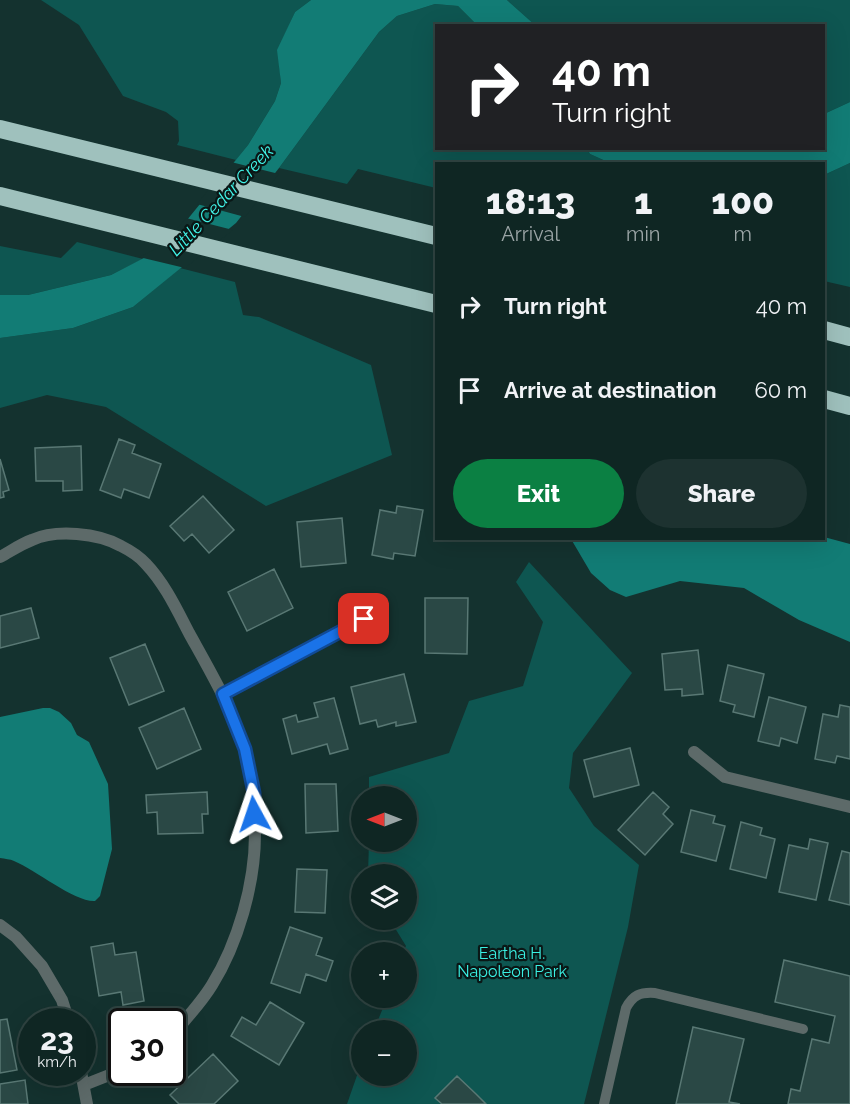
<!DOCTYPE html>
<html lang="en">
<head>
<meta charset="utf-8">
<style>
	:root { --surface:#0f2623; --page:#1d3230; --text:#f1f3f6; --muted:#9ba5a6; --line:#2f4341; --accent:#0b8043 }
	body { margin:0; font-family:Raleway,sans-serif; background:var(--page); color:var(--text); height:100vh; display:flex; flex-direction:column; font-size:22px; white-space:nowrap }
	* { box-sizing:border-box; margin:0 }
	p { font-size:20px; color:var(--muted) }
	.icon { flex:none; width:33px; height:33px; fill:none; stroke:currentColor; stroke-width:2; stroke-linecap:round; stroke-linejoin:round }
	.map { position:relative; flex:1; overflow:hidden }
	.side { position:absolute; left:435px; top:162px; width:390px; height:378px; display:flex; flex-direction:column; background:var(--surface); border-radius:0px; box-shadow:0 6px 24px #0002,0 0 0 2px var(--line) }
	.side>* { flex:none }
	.guide { position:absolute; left:435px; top:24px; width:390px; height:126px; border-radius:0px; box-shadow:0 6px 24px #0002,0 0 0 2px var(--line); background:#202124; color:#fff; overflow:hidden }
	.needle { width:39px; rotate:270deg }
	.controls { position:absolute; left:351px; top:786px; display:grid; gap:12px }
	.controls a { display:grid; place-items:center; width:66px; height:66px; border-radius:50%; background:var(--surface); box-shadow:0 6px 24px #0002,0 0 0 2px var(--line); font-size:30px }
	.speed { position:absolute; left:18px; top:1008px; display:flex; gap:12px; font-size:30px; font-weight:700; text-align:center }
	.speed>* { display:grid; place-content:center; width:78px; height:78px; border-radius:50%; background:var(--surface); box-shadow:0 6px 24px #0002,0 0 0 2px var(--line); line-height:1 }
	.speed small { font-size:15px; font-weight:400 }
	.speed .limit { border:3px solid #111; border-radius:9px; background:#fff; color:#111 }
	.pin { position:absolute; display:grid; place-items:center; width:51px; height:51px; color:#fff; margin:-26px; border-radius:12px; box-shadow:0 3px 9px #0006 }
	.me { position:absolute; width:66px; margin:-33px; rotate:355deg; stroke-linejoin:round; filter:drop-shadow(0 0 4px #0008) }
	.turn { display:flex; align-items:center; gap:21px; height:126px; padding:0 18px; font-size:27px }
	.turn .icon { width:78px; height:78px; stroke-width:2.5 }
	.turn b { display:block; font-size:42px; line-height:51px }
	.eta { display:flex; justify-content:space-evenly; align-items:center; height:102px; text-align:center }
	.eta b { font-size:36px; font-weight:800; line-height:42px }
	.button { display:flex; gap:12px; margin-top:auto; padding:12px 18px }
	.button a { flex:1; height:69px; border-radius:36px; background:var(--accent); color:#fff; font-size:24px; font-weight:800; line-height:69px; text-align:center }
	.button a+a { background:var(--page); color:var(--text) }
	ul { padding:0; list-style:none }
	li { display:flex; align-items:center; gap:18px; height:84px; padding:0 18px }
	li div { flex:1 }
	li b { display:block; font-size:22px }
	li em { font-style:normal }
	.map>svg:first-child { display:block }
	.green { fill:#0e5651 }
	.water { fill:#127c75 }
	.pier { fill:#14322f }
	.building { fill:#2a4845; stroke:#597874; stroke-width:1.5 }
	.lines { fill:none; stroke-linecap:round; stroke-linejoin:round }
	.service { stroke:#5d6a69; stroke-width:10 }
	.minor { stroke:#5d6a69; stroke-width:12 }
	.motorway { stroke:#9fc1bd; stroke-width:18 }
	.route-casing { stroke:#114b97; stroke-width:15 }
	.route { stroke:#1a73e8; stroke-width:10 }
	.labels { text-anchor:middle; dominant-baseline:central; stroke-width:4.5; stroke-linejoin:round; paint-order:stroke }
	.park-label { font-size:16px; fill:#3af0e3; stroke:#0a1716 }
	.water-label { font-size:18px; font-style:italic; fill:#42f5e9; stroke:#0a1716 }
</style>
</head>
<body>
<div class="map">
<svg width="850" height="1104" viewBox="0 0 850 1104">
	<rect width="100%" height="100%" fill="#14322f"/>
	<!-- green -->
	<path class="green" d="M41,0H311L295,12L278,50L281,83L275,101L248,145L236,160L177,145L179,141L178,121L166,112L123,96L79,25Z
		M507,0H850V102L824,114V26L535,25Z
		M435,4L458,6L477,25L436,26V148L587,149L590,154L610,163L436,164V188L358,169L347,184L279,168L379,32L397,16Z
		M850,163V287L824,281V175Z
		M77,242L143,259L111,275L28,295H0V246L61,258Z
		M180,268L235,282L243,315L259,317L371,365L392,455L266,506L106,407L47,395L0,408V338L73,328L133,307Z
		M529,562L632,673L573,753L569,788L594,826L639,865L628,927L584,1104H347L361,1064L362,1076H406V1030H374L387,998H406V952H403L406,946L390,920H406V874H368L369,842H406V796H369V777L449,753L469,701L523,686L543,622L516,582Z"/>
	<!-- water -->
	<path class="water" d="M311,0H507L535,25H477L458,6L435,4L397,16L379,32L279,168L236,223L133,307L73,328L0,338V295H28L111,275L165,247L248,145L275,101L281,83L277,50L295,12Z
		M850,102V163L824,175V164L610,163L590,154L587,149L824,148V114Z
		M824,537L850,544V642L799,620L744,588L680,581L626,597L610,590L591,573L571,539L824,538Z
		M43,708H50L59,712L71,723L77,735L89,742L108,784L112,849L100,896L95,901C74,902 36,870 14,861C10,859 5,859 0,858V717Z"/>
	<!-- pier -->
	<path class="pier" d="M231,162L279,174L245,217L197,204Z
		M186,218L233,230L185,268L139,257L164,245Z"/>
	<!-- building -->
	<path class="building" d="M119,439L135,445L132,453L161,464L149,498L124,489L121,498L100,490Z
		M81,446L82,490L63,491V481H36L35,448Z
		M0,459L9,490L3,492L4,497L0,498Z
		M203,496L234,530L209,553L192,534L184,541L170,526Z
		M397,506L423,510L415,556L394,553L393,559L372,555L380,510L396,513Z
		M342,518L346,563L301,567L297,522Z
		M274,569L293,608L247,631L228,592Z
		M425,598H468L467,654L425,653Z
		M31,608L39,638L0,648V616Z
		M145,644L164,691L129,705L110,658Z
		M698,650L703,694L682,696V689L665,690L662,654Z
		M728,665L764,674L754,717L733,712L735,705L720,701Z
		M404,674L416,722L396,726V722L378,727L376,720L360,724L351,687Z
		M769,697L806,707L797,743L781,738L779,746L758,741Z
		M334,698L348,749L330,754L327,744L292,754L283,719L296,715L298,722L318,717L314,703Z
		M840,705L850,707V759L837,756L835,763L815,759L823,714L838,717Z
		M184,708L201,749L157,769L139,728Z
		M630,748L639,785L594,797L584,760Z
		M305,784H336L338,831L306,833Z
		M207,792L208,814H202L203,833L158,834L157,812L147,813L146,795Z
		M653,792L669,807L663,814L673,824L645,855L618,830Z
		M691,810L715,816L713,823L725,826L716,861L681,852Z
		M741,822L762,828L760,835L775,839L766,878L730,869Z
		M810,839L828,843L816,900L779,892L789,845L808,849Z
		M842,851L850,853V905L829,900Z
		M297,869L327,870L325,913L295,912Z
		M290,927L322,938L316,955L333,961L326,981L306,974L300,993L271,983Z
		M113,943L115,955L136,952L144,1001L123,1005L121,992L99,996L91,947Z
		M784,960L850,976V1104H788L791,1089L800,1091L812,1039L829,1043L835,1016L775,1002Z
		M270,1002L304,1023L279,1065L231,1036L242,1017L256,1025Z
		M7,1019L17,1070L0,1073V1020Z
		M693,1027L744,1039L729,1102L740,1104H676Z
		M213,1054L238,1081L214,1104H179L170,1095Z
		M457,1076L476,1094L486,1104H442L435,1098Z
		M25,1080L28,1104H0V1084Z"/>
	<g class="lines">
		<!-- service -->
		<path class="service" d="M604,1104L626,1008C633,995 640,992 655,993L803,1029"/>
		<!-- minor -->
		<path class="minor" d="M0,557C11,551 21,544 32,540C56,529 98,533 121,546C129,550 140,557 146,564C165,584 177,610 189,633C210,671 232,708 244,748C253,775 256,806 255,834C255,884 238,943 212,985C201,1003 186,1019 172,1035
			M223,694L364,619
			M694,752L725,777L850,807
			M0,925L16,937L42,966L62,1000L69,1022
			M81,1072L87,1104
			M84,1085L122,1070"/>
		<!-- motorway -->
		<path class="motorway" d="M0,129L436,236
			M0,196L436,304
			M824,330L850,337
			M824,399L850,406"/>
	</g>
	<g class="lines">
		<!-- route casing -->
		<g class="route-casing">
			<path id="route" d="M254,814V793L245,749L223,694L364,619"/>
		</g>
		<!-- route -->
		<use href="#route" class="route"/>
	</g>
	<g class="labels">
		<!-- park labels -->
		<g class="park-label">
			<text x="512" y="953">Eartha H.<tspan x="512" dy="18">Napoleon Park</tspan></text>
		</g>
		<!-- water labels -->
		<g class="water-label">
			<text transform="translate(221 200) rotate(-47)">Little Cedar Creek</text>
		</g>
	</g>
</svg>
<div class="controls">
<a><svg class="needle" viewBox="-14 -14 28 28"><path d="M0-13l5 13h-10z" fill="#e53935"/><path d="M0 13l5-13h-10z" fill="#9ba5a6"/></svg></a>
<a><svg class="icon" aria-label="layers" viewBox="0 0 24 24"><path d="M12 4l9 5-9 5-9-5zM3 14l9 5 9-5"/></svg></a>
<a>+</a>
<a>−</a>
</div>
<div class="speed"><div>23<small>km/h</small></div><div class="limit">30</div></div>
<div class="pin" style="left:364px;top:619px;background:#d93025"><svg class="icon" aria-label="arrive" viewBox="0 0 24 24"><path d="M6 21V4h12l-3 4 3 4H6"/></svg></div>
<svg class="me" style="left:254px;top:814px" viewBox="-20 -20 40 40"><path d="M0-17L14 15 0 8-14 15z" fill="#1a73e8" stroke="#fff" stroke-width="4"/></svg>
<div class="guide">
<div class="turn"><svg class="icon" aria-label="right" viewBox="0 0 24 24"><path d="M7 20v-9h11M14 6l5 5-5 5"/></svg><div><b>40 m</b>Turn right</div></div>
</div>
<section class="side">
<div class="eta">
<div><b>18:13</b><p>Arrival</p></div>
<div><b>1</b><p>min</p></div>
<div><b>100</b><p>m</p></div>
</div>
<ul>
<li><svg class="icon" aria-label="right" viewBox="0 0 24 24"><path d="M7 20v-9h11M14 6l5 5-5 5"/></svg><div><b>Turn right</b></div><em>40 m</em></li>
<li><svg class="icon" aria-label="arrive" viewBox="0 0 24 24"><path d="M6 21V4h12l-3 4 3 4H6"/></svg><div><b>Arrive at destination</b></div><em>60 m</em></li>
</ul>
<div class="button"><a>Exit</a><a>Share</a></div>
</section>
</div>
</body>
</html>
